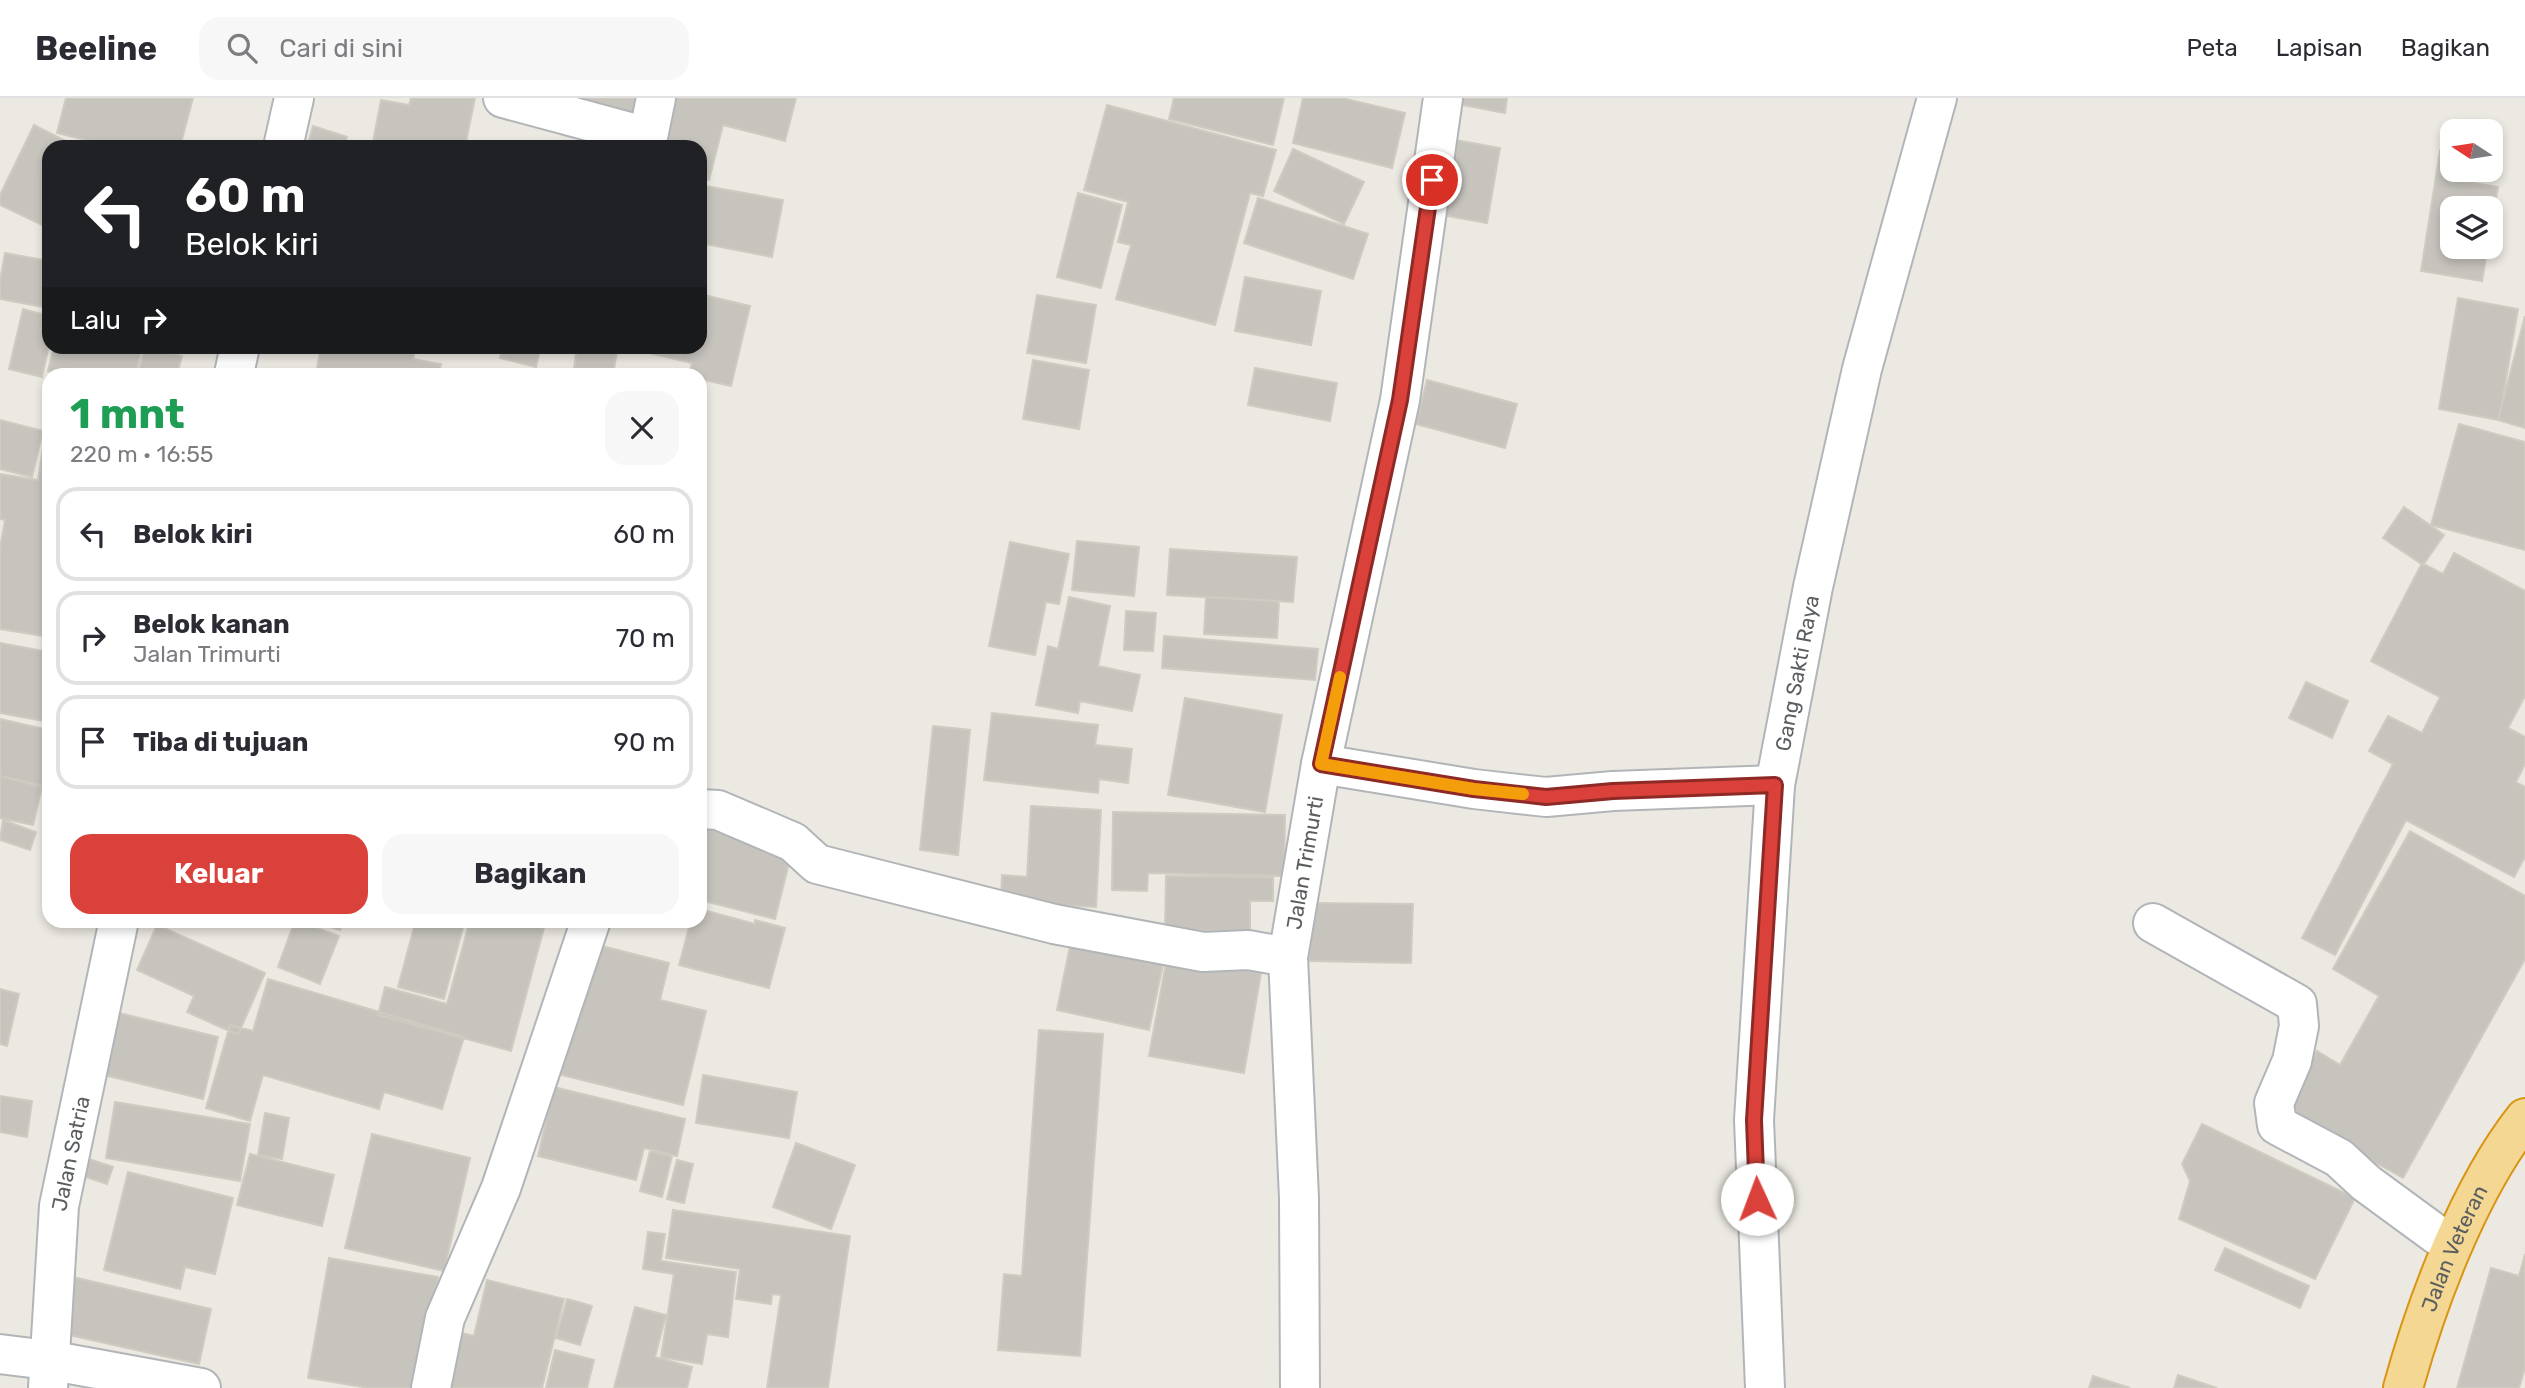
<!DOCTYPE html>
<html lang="id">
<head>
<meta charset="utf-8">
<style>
	:root { --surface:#fff; --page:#f7f7f7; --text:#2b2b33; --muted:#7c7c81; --line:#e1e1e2; --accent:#d9413a }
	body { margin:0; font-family:Rubik,sans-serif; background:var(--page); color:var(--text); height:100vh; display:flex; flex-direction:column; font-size:26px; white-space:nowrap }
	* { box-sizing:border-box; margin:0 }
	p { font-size:23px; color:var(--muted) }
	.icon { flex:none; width:38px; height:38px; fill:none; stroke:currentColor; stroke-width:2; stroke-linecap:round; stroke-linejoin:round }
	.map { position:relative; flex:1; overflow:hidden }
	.side { position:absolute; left:42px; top:270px; width:665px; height:560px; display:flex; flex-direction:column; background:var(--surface); border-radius:21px; box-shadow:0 4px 10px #0003 }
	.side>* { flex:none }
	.guide { position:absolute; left:42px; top:42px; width:665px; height:214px; border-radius:21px; box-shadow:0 4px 10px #0003; background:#202124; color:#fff; overflow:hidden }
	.needle { width:46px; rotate:282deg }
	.buttons { position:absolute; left:2440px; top:21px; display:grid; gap:14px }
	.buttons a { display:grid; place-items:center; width:63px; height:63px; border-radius:14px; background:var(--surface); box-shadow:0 4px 10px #0003; font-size:35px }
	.pin { position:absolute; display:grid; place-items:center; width:60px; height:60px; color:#fff; margin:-30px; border:4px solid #fff; border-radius:50%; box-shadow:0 2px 7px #0007 }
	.me { position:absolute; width:77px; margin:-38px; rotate:358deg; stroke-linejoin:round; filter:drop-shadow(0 0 5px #0008) }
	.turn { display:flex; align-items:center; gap:24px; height:147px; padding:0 28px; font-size:32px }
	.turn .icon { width:91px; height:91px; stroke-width:2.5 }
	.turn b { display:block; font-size:49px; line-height:60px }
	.then { display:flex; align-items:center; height:66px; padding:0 28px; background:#0003; gap:14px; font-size:26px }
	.round { display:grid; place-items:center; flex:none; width:74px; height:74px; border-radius:21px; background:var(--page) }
	.overview { display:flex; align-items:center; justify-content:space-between; height:119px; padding:0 28px }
	h1 { font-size:42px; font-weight:700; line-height:52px; color:#1e9e55 }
	.button { display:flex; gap:14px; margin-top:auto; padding:14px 28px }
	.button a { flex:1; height:80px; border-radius:21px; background:var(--accent); color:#fff; font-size:28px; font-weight:700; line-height:80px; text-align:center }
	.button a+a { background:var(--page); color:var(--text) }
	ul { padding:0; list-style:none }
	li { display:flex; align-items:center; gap:21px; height:94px; margin:0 14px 10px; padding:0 14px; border:4px solid var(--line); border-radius:21px }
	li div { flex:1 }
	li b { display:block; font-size:26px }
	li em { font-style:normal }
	header { display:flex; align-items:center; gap:42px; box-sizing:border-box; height:98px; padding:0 35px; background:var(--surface); border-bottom:2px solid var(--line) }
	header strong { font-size:33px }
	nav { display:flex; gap:38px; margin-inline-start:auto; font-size:24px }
	.search { width:490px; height:63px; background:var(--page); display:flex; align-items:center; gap:18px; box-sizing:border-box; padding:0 24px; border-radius:21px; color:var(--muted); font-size:26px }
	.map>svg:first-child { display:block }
	.building { fill:#c7c4be; stroke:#d0cbc1; stroke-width:2 }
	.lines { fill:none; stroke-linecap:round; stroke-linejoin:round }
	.minor-casing { stroke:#b2b5b8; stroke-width:42 }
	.highway-casing { stroke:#da9414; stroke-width:42 }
	.minor { stroke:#fff; stroke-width:38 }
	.highway { stroke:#f3d792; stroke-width:38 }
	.route-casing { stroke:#8d2a26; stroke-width:18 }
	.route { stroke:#d9413a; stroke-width:12 }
	.slow { stroke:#f59e0b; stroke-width:12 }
	.labels { text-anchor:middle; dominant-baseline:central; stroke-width:7; stroke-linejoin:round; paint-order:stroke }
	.street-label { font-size:21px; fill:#5a5e61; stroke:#fff }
</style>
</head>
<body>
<header>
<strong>Beeline</strong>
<div class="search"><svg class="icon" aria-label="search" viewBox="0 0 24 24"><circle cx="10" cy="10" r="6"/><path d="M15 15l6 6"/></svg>Cari di sini</div>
<nav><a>Peta</a><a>Lapisan</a><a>Bagikan</a></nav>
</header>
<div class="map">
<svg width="2525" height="1290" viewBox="0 0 2525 1290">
	<rect width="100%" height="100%" fill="#ece9e2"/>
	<!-- building -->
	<path class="building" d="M66,0H193L180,49H115L57,35Z
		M411,0H475L465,49H372L381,2L409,7Z
		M540,0H641L637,21Z
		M673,0H796L785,43L723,27L709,82L700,80V49H660Z
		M1174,0H1284L1273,47L1169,21Z
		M1303,0H1342L1405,15L1392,70L1293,45Z
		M1458,0H1507L1505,15L1457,6Z
		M1107,7L1276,52L1263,98L1250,95L1215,227L1116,201L1131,147L1118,144L1128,104L1084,92Z
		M34,27L77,49H49V113L42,127L0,107V97Z
		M313,28L347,39L344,49H307Z
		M1450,41L1500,50L1487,125L1436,116Z
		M1293,51L1364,84L1344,126L1274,93Z
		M2440,53L2452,55V72H2457L2455,82L2498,89L2490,136V110H2452V149H2488L2482,183L2421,173Z
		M700,87L783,102L772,159L700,145Z
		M1078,95L1122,107L1101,190L1057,179Z
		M1258,100L1368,136L1353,181L1244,145Z
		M5,155L49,163V210L0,201V183Z
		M1245,179L1321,193L1311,247L1235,233Z
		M700,196L750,208L731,288L700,281V276H689L692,265L632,251V248H700Z
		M1037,197L1096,207L1086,265L1027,255Z
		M2458,200L2518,211L2499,322L2439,311Z
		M23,211L49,218V248L42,279L9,271Z
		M2525,218V330L2498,322Z
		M54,248H142L136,276H61L48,273Z
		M321,248H416L413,261L441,266L439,276H316Z
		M503,248H541L536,269L500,260Z
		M577,248H618L613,276L574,271Z
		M145,249L182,258L177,276H138Z
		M1033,262L1089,272L1079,331L1023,321Z
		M1255,270L1337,285L1330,323L1248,307Z
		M1427,282L1517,306L1505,350L1416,326Z
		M0,322L43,333L32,379L0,371Z
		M2459,326L2525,344V452L2431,427Z
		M45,338L49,339V539L0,531V450L5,422L0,421V376L38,382Z
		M2404,409L2444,437L2423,467L2383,440Z
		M1077,443L1139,449L1134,498L1072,492Z
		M1010,444L1069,456L1059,506L1046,504L1035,557L989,548Z
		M1170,451L1297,459L1293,504L1167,497Z
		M2454,455L2525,493V598L2508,630L2525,639V666L2516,684L2525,689V759L2514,779L2406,722L2335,857L2302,840L2393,666L2369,653L2388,618L2422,635L2440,599L2371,563L2422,465L2443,476Z
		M1069,499L1110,508L1098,568L1140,577L1132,613L1080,603L1078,615L1036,607L1048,548L1058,551Z
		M1206,499L1279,503L1277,540L1204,536Z
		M1126,513L1156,515L1153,553L1124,552Z
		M1164,538L1318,551L1315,582L1162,570Z
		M0,545L49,554V624L0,615Z
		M2306,584L2348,603L2332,640L2289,620Z
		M1185,600L1282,617L1265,714L1168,697Z
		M992,615L1098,627L1095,647L1132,651L1128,685L1099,681L1098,695L984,682Z
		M0,621L49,632V689L0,678Z
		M933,628L970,632L958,757L920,752Z
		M0,678L42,689L33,727L0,720Z
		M1031,708L1101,712L1096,809L1001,804L1002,777L1027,779Z
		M1113,714L1285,717L1284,778L1148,775L1147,793L1112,792Z
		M3,722L36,734L30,752L0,742Z
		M700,726L793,749L775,821L700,802Z
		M2410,733L2525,798V861L2403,1080L2283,1013L2317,953L2340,967L2379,898L2333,871Z
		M1166,778L1273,779V803H1250V833L1165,832Z
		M1310,805L1413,806L1411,865L1309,863Z
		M700,811L755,826V822L785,830L769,890L679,867L691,822H700Z
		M295,822L339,838L320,886L278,869Z
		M310,822H343L340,832Z
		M416,822H465L444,901L398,889Z
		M470,822H516L544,830L511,953L378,917L385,889L447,906Z
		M157,827L265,875L238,937L187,914L194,898L137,872Z
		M1071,843L1164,862L1149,932L1057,912Z
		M590,845L669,865L660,902L706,913L683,1007L558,976Z
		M1167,859L1261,875L1244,975L1149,958Z
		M268,881L464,939L442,1011L384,994L379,1011L263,977L250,1023L206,1010L230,927L253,933Z
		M0,891L19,896L7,948L0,946Z
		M115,914L218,939L203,1001L100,976Z
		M1039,932L1103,936L1080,1258L998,1252L1004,1176L1022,1178Z
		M703,977L797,994L789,1040L696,1025Z
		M554,989L685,1021L677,1058L644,1050L636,1082L538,1058Z
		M0,998L32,1003L27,1039L0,1034Z
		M115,1004L250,1026L240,1083L106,1060Z
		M265,1015L289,1020L282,1061L258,1057Z
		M2202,1026L2355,1100L2315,1181L2179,1121L2190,1083L2182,1066Z
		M372,1036L470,1060L444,1173L345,1150Z
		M796,1045L855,1067L831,1131L773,1109Z
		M650,1053L672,1058L662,1099L640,1093Z
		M250,1056L334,1077L322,1128L237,1107Z
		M83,1059L113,1069L107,1086L77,1076Z
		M677,1062L693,1066L684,1105L667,1101Z
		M128,1074L233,1100L215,1176L185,1169L180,1191L104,1172Z
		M673,1112L850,1138L828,1290H767L781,1197L772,1196L771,1206L736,1201L740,1171L666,1160Z
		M648,1134L665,1136L661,1163L736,1174L728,1239L707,1236L702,1266L661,1259L674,1176L643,1171Z
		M2225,1150L2309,1188L2300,1210L2215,1172Z
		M2525,1156V1270L2519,1290H2457L2491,1170L2519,1178Z
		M329,1160L438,1179L418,1290H369L308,1280Z
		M73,1179L211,1211L199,1266L60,1235Z
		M487,1182L564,1201L542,1290H434L449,1232L474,1238Z
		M567,1201L592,1208L580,1247L556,1240Z
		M635,1209L666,1217L655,1259L692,1269L687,1290H614Z
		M555,1252L594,1262L587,1290H546Z
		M2178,1277L2217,1290H2174Z
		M2093,1278L2130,1290H2089Z"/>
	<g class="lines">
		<!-- minor casing -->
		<g class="minor-casing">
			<g id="minor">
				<path d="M503,0L648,39L656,0"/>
				<path d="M283,49L294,0"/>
				<path d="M234,276L240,248"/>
				<path d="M1321,666L1474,691L1546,699L1613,693L1775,687"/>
				<path d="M700,711L718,712L793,744L817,766L1054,826L1203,854L1248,852L1288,859"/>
				<path d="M2153,825L2297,906L2299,928L2292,963L2274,1005L2277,1027L2339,1060L2366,1085L2437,1137L2453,1145"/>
				<path d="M0,1256L48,1262L201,1290"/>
				<path id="s1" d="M48,1290L59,1108L119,822"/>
				<path d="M431,1290L445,1220L501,1090L591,822"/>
				<path id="s2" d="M1300,1290L1299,1100L1288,859L1321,666L1400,302L1443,0"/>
				<path id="s3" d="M1765,1290L1754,1022L1775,687L1813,489L1862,271L1937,0"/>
			</g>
		</g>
		<!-- highway casing -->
		<g class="highway-casing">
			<g id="highway">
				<path id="s4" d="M2403,1290C2427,1203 2469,1091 2525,1020"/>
			</g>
		</g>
		<!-- minor -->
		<use href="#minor" class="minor"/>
		<!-- highway -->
		<use href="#highway" class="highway"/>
	</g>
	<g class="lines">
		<!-- route casing -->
		<g class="route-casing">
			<path id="route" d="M1432,82L1400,302L1321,666L1474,691L1546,699L1613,693L1775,687L1754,1022L1757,1101"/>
		</g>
		<!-- route -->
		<use href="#route" class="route"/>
		<!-- slow -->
		<path class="slow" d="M1340,579L1321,666L1474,691L1523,696"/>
	</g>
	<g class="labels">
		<!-- street labels -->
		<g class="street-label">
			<text stroke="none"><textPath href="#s3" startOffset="718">Gang Sakti Raya</textPath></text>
			<text stroke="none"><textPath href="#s2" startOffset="527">Jalan Trimurti</textPath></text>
			<text stroke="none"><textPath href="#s1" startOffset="236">Jalan Satria</textPath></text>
			<text stroke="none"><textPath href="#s4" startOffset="149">Jalan Veteran</textPath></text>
		</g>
	</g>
</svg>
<div class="buttons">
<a><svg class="needle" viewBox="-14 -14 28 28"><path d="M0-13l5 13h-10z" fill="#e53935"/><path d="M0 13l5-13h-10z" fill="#7c7c81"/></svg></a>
<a><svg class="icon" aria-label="layers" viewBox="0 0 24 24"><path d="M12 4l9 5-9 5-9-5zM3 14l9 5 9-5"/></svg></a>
</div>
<div class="pin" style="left:1432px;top:82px;background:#d93025"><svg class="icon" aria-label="arrive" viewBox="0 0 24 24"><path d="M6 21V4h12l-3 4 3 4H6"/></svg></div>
<svg class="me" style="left:1757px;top:1101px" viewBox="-20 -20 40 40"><circle r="19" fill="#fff"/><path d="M0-13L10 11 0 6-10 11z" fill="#d9413a"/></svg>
<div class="guide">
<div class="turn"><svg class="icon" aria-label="left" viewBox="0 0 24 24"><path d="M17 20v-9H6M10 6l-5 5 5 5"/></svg><div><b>60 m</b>Belok kiri</div></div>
<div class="then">Lalu<svg class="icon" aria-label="right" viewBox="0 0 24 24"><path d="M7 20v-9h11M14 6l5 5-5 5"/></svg></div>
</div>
<section class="side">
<div class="overview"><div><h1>1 mnt</h1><p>220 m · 16:55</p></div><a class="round"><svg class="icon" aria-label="close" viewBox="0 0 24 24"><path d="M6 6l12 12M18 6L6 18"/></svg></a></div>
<ul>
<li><svg class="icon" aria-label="left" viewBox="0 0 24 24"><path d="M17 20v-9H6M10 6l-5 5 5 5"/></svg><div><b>Belok kiri</b></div><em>60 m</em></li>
<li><svg class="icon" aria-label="right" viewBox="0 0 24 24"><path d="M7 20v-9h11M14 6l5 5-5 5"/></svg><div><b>Belok kanan</b><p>Jalan Trimurti</p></div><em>70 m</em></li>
<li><svg class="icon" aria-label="arrive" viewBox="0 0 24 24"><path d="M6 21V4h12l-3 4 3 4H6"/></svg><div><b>Tiba di tujuan</b></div><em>90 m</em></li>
</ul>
<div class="button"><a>Keluar</a><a>Bagikan</a></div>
</section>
</div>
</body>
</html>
